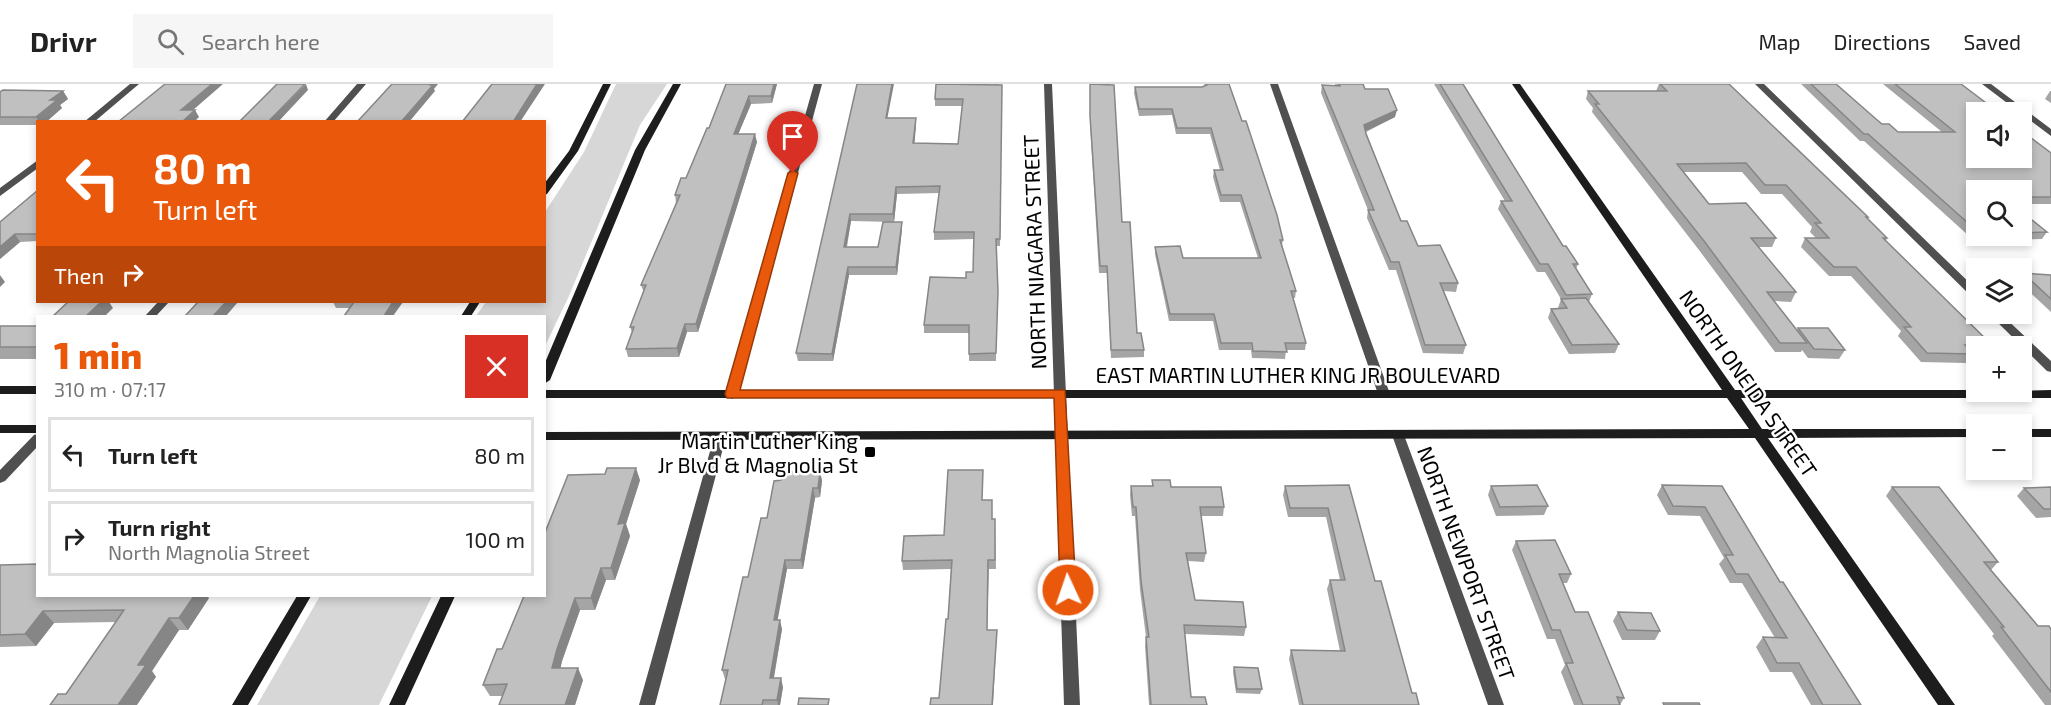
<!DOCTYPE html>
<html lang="en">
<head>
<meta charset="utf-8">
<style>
	:root { --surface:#fff; --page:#f6f6f6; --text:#222; --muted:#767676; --line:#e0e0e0; --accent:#ea580c }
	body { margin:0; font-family:"Exo 2",sans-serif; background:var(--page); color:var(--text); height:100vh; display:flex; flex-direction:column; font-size:22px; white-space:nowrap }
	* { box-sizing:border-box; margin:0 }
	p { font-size:20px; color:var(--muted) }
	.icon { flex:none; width:33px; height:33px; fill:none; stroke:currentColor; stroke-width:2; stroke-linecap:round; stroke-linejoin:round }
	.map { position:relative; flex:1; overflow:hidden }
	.side { position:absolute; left:36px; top:231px; width:510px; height:282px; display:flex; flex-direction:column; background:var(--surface); border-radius:0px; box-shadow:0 3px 9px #0003 }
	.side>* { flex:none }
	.guide { position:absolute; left:36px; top:36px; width:510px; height:183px; border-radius:0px; box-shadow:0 3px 9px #0003; background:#ea580c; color:#fff; overflow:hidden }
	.fabs { position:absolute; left:1966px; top:18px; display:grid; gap:12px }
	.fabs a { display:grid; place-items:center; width:66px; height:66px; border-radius:0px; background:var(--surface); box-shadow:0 3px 9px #0003; font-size:30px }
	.pin { position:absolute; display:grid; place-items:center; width:51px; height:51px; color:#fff; margin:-62px -26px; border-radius:50% 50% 50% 0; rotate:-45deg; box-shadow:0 0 6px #0007 }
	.pin .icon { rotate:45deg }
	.me { position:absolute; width:66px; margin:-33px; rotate:357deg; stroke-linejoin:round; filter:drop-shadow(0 0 4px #0008) }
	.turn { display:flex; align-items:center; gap:21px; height:126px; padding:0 18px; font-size:27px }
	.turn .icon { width:78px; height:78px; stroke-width:2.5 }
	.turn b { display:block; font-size:42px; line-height:51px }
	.then { display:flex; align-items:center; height:57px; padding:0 18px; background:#0003; gap:12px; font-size:22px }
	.round { display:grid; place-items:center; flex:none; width:63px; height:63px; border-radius:0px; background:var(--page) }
	.overview { display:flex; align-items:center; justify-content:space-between; height:102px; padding:0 18px }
	h1 { font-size:36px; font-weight:800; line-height:45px; color:var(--accent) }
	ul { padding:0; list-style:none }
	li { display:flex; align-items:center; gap:18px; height:75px; margin:0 12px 9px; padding:0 6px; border:3px solid var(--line); border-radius:0px }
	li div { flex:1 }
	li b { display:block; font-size:22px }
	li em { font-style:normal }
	header { display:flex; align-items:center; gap:36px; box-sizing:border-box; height:84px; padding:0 30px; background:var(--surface); border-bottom:2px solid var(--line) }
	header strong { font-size:28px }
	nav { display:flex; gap:33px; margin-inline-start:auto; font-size:21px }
	.search { width:420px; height:54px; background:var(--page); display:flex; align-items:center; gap:15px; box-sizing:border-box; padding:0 21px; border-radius:0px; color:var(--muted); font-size:22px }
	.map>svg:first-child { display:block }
	.green { fill:#d7d7d7 }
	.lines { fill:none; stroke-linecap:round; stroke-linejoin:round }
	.street { fill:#505050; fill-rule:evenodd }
	.secondary { fill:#1d1d1d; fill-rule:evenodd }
	.wall { fill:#a5a5a5 }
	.shaded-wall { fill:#868686 }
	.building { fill:#c0c0c0; stroke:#868686; stroke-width:1.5 }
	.route { fill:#ea580c; stroke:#983908; stroke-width:1.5 }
	.poi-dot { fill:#000; stroke:#fff; stroke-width:2 }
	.labels { text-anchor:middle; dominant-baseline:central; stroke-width:5; stroke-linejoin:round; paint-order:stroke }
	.street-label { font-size:21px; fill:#000; stroke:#fff }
	.poi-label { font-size:21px; fill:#000; stroke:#fff; text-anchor:end }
</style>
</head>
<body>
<header>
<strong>Drivr</strong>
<div class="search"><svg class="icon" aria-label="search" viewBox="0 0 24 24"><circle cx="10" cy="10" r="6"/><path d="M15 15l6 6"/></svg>Search here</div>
<nav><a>Map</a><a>Directions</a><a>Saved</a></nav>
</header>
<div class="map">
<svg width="2051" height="621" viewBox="0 0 2051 621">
	<rect width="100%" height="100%" fill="#fff"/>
	<!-- green -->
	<path class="green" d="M616,0H667L640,41L569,212L545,262L544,232H476L486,218H544L545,128L584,68Z
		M320,512H432L379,621H257Z"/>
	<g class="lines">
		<!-- street -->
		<path class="street" d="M130,0H139L94,38H84Z
			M357,0H366L333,38H324Z
			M814,0H822L738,311L732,315L726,311Z
			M1044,0H1052L1080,621H1064Z
			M1270,0H1278L1390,310L1388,313L1384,314L1378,310Z
			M1755,0H1764L1977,206V215L1973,214Z
			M1982,0H1991L2051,45V52Z
			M38,76V84L0,112V104Z
			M158,218H169L156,232H145Z
			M1989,230H2001L2051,277V288L2047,287Z
			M1398,347L1404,351L1504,621H1488L1392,351Z
			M720,349L726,353L655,621H639L714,353Z
			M38,350V362L5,397L0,399V386L34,351Z"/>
		<!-- secondary -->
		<path class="secondary" d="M603,0H611L578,67L547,110L544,111V100L569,67Z
			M673,0H681L645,66L550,296L544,300V281L635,66Z
			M1512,0H1520L1735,306H1977V308L2051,306V314H1741L1762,345H1977V353L1768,354L1955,621H1938L1755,354L544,356V348L1749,345L1727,314H544V306H1722Z
			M470,218H480L471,232H461Z
			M0,302H38V310H0Z
			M0,341H38V349H0Z
			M2022,345H2051V353H2022Z
			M297,512H311L248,621H232Z
			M441,512H455L405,621H389Z"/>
	</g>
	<!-- wall -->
	<path class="wall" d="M726,0H777L772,19L751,20L738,50L757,58L698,248H687L679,273H628L626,265L632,248L630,243L644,209L641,201L676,119L675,111L686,94L709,44Z
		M998,0L1001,93L1000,162H996V277H969V249H924V241L966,194L973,188L974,155L934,156V148L939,109L897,110L894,138L851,137L847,163H878L902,145L897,191H849L833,277H798L796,269L888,34L916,41L914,59L958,60L962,22H935V15Z
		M1090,0L1122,138L1137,249L1144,266V273L1111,274L1107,189H1099L1090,39Z
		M1204,0H1229L1283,156L1282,161L1296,207L1295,214H1293L1306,259L1305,266H1286L1285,275L1252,274L1251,266H1219L1213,237H1169L1155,170V163L1183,174H1258L1240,118H1220L1213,93L1214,86H1220L1210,50H1176L1172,31L1139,32L1134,9L1135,3H1202L1205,2Z
		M1335,0H1363L1365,5L1395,33L1366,48L1401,137L1418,162L1458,199L1456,208L1444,207L1466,261L1463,270L1423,269L1396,186H1389L1367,134L1368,126L1321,9L1322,1L1335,2Z
		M1434,0H1463L1563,162L1578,180L1576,185L1592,210L1589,218L1619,260L1615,269L1569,270L1548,234L1551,225H1558V224L1561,215L1545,188H1537L1498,125L1501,117H1505Z
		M1659,0H1729L1868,133L1867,134L1887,154L1886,157L1992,261L1991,262H1977V271H1972L1966,279L1921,278L1898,252L1901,247L1851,192H1829L1801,163L1805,154H1816L1810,148L1812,143L1782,110H1761L1742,88H1684L1709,120L1776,154L1772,163H1758L1796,208L1791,218L1774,217L1797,246L1798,244L1845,266L1839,275L1808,274L1802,266L1801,268H1775L1699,166L1592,28L1593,24L1586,15L1588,7H1656Z
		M1801,0H1836L1876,35L1882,40L1898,48H1942L1883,0H1961L2051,69V120H2022V106H1977V152H2022V128L2047,148L2042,155L2009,156L2005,162H1980L1864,57H1860Z
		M63,7L68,15L60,21L62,24L46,38H38V41H0V8Z
		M2050,7H2051V19L2045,15Z
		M38,106V157L20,158L0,175V138Z
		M2023,189L2051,191V228L2022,201V190Z
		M333,218H403L350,224H336Z
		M0,242H38V275H0Z
		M983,386L982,416L992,435H995L996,485H989L987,546H997V555L939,614L948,535L951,485L903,486L902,477L944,451Z
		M820,388L822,397L820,413L815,414L803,485H787L777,536L782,545L774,594L783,603L780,621H720L726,595H725L722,586L748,493L767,434L781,396Z
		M605,390L640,396L626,440L630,452L615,496H606L595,526H580L562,577L560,584L583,596L575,621H499L502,612H490L483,601L502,565Z
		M1152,396L1224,423L1223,432H1201L1206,469L1204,478L1188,477L1195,516L1246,543L1244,552L1185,550L1191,613L1207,621H1149L1145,562L1146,553L1140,506L1135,432H1132L1130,411L1131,402H1152Z
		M1349,401L1375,497L1412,609L1419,621H1299L1289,575L1291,566L1340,567L1327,505L1330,496H1340L1326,433H1288L1283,411L1285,402Z
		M1662,401L1722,402L1780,498L1861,621H1811L1792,588H1770L1756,563L1763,553L1775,554L1742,499H1730L1719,480L1724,474L1700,432L1668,431L1657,411Z
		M1491,402L1548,422L1544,431L1496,432L1488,411Z
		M1892,403L1998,478L1991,486L2038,542L2051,545V621H2045L1992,552L1994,550L1886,412Z
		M2051,403V433L2036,434L2017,412L2024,404Z
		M1516,457L1571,490L1567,499H1563L1575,528L1624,614L1620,621H1574L1561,588L1565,581L1555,555H1547L1512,466Z
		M0,481L38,512L209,514L188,546H179L152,587L156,593L66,610L116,538L54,539L36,562L0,563Z
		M1618,528L1660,547L1655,556H1622L1613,537Z
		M1234,583L1262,605L1260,610L1236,609L1233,588Z"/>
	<!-- shaded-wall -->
	<path class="shaded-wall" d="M212,0H223L185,33L181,26Z
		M306,0L308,6L278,38H268Z
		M430,0H438L434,5L435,7L409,38H401Z
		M537,0H545L520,38H513Z
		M774,0H777L772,19L771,12Z
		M892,0H894L886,41V34Z
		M63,7L68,15L60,21L62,24L46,38H39L36,33L50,16Z
		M749,12L751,20L735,58L734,50Z
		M195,26L199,33L194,38H182Z
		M1397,26L1395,33L1362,49L1364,41Z
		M916,34V41L914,66L913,59Z
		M755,50L757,58L698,248L696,240Z
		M896,103L897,110L894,138L893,130Z
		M850,130L851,137L845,170L844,163Z
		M902,138V145L897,191L896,183Z
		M15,150L20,158L0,175V163Z
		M848,183L849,191L833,277L832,270Z
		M0,191L5,198L0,203Z
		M101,218H109L113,224L105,232H86Z
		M226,218H238L226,232H213Z
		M393,218H403L393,232H384Z
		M685,240L687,248L679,273L677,264Z
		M636,384L640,396L626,440L630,452L615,496L611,484L618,440Z
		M820,388L822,397L820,413L818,404Z
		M813,404L815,414L803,485L801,476Z
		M785,476L787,485L776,545L774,536Z
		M601,484L606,496L595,526L591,514Z
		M194,512H207L209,514L188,546L179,534Z
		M575,514L580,526L562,577L558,596L552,584L557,565Z
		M43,527L54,539L36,562L25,550Z
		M169,534L179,546L152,587L156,593L137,621H118L138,581Z
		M780,536L782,545L772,603L770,594Z
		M997,546L993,621H992Z
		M578,584L583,596L575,621H565Z
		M781,594L783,603L780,621H778L777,616Z"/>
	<!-- building -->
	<path class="building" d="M165,0H212L181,26H195L182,38H118Z
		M277,0H305L268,38H239Z
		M392,0H430V1H433L401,38H357Z
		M492,0H537L513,38H462Z
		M726,0H774L771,12H749L734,50H755L696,240H685L677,264L626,265L634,243H630L646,201H641L680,111H675L681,94H686L707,44H709Z
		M857,0H892L886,34H916L913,59L958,60L963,15H935L936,0L1002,1L1000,155H996L998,207L996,269L969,270V241H924L930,193L966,194V188H973L974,148H934L940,102L896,103L893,130H850L844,163H878L883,138H902L896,183H848L832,270L796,269Z
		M1090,0L1114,1L1122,138H1130L1137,249H1141L1144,266H1111L1107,182H1100L1090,32Z
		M1207,0H1229L1242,37H1246L1277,131L1283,156H1280L1296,207H1291L1306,259H1285L1287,268L1253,267L1252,259H1221L1214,230H1170L1155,163L1180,162L1183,174H1261L1241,111H1221L1214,86H1223L1211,44H1177L1172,25H1139L1135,3H1202L1207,1Z
		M1339,0H1363L1365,5H1388L1397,26L1364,41L1366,50L1401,137H1407L1418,162L1440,161L1458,199H1440L1466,261H1425L1399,178H1391L1368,126H1374L1322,1L1340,2Z
		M1440,0H1463L1563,162H1566L1578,180H1573L1592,210L1566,211L1548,180H1540L1501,117H1512Z
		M1660,0H1729L1868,133H1866L1887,154H1883L1992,261H1965L1973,270L1927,269L1904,243H1911L1856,183H1834L1805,154H1829L1815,139H1821L1786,101H1765L1746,79L1677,80L1709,120L1746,119L1776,154H1751L1796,208H1767L1807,259H1780L1704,157L1595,20H1599L1588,7H1667Z
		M1811,0H1836L1876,35L1882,40H1889L1898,48H1955L1895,0H1961L1998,28H1977V74H2022V47L2051,69V113H2022V106H1977V147L1868,50H1864Z
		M3,6L63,7L50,16H57L36,33H0V8Z
		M38,106V150H15L0,163V138Z
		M2022,128L2047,148L2022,149Z
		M1982,152H2007L2010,155H1985Z
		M2023,189L2051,191V215Z
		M1586,214L1619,260L1572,261L1551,225L1567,224L1561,215Z
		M68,218H101L86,232H53Z
		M198,218H226L213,232H185Z
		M354,218H393L384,232H344Z
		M0,242H38V263H0Z
		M1798,244H1828L1845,266L1814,265Z
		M607,384H636L618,440L625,439L611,484H601L591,514H575L557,565L552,584H578L565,621H499L507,600L483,601L497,565H502L524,512H544V451L568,391L605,390Z
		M948,386H983L982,416H992V435H995V476H988L987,546H997L992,621H930L931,614H939L946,535H948L952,476L902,477L904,452L944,451Z
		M782,388H820L818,404H813L801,476H785L774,536H780L770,594H781L777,616H763L762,621H720L728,586H722L743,493H748L761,434H767L774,397L781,396Z
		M1152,396H1170L1171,403H1221L1224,423H1200L1206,469H1186L1195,516L1243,518L1246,543L1184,541L1191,613H1205L1207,621H1151L1146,553H1149L1141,497L1136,423H1133L1131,402H1153Z
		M1349,401L1375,497H1381L1412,609H1416L1419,621H1303L1291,566L1345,567L1330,496H1345L1328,424H1290L1285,402Z
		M1537,401L1548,422L1500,423L1491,402Z
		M1662,401L1722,402L1780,498H1783L1861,621H1823L1799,579H1777L1763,553L1787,554L1748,490H1736L1725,471H1733L1705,423L1673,422Z
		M1892,403H1939L1998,478H1984L2038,542H2049L2051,545V608L2001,543H2004Z
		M2051,403V425H2044L2024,404Z
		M1555,456L1571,490H1559L1575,528H1588L1624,614L1617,613L1620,621H1583L1566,579H1573L1560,546H1552L1516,457Z
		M38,480V512H194L179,534H169L138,581H146L118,621H50L58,610H66L124,526L43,527L25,550L0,551V481Z
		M1618,528L1651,529L1660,547L1627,546Z
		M1234,583L1258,584L1262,605H1237Z
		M799,614L829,615L828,621H798Z
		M1663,619H1699L1700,621H1664Z"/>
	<!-- route -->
	<path class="route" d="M793,86L798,89L740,306H1065L1076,506L1073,511L1068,513L1060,506L1054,314H727L725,310L788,89Z"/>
	<!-- markers -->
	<rect class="poi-dot" x="864" y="362" width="12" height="12" rx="3"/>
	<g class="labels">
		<!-- street labels -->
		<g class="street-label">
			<text transform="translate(1034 168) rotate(-92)">NORTH NIAGARA STREET</text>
			<text x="1298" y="290">EAST MARTIN LUTHER KING JR BOULEVARD</text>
			<text transform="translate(1749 299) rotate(55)">NORTH ONEIDA STREET</text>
			<text transform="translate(1467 479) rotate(70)">NORTH NEWPORT STREET</text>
		</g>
		<!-- poi labels -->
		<g class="poi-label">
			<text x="858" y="356">Martin Luther King<tspan x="858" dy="24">Jr Blvd &amp; Magnolia St</tspan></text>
		</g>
	</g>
</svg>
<div class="fabs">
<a><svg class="icon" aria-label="sound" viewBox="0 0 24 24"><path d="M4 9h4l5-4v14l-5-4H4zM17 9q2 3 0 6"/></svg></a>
<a><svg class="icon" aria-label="search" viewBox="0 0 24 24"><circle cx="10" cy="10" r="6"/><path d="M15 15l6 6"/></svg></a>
<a><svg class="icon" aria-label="layers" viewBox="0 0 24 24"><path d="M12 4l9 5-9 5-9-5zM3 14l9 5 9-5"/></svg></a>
<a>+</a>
<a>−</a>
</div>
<div class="pin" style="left:793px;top:89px;background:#d93025"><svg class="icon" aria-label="arrive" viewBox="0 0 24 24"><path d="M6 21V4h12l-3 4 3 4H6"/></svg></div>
<svg class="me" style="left:1068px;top:506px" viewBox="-20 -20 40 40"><circle r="17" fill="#ea580c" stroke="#fff" stroke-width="3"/><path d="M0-11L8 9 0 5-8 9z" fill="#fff"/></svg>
<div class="guide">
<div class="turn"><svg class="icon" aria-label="left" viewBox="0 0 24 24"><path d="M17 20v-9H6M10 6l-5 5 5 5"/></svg><div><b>80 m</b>Turn left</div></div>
<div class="then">Then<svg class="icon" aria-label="right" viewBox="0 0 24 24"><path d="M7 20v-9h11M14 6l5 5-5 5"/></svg></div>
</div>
<section class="side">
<div class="overview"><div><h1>1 min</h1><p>310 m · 07:17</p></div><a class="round" style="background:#d93025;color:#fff"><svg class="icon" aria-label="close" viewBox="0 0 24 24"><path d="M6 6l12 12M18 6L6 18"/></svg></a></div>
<ul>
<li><svg class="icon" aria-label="left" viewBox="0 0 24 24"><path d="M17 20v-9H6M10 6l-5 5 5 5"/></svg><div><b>Turn left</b></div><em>80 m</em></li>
<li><svg class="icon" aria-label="right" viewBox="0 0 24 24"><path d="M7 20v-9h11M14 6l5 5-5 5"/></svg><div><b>Turn right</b><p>North Magnolia Street</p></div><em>100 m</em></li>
</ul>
</section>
</div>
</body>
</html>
